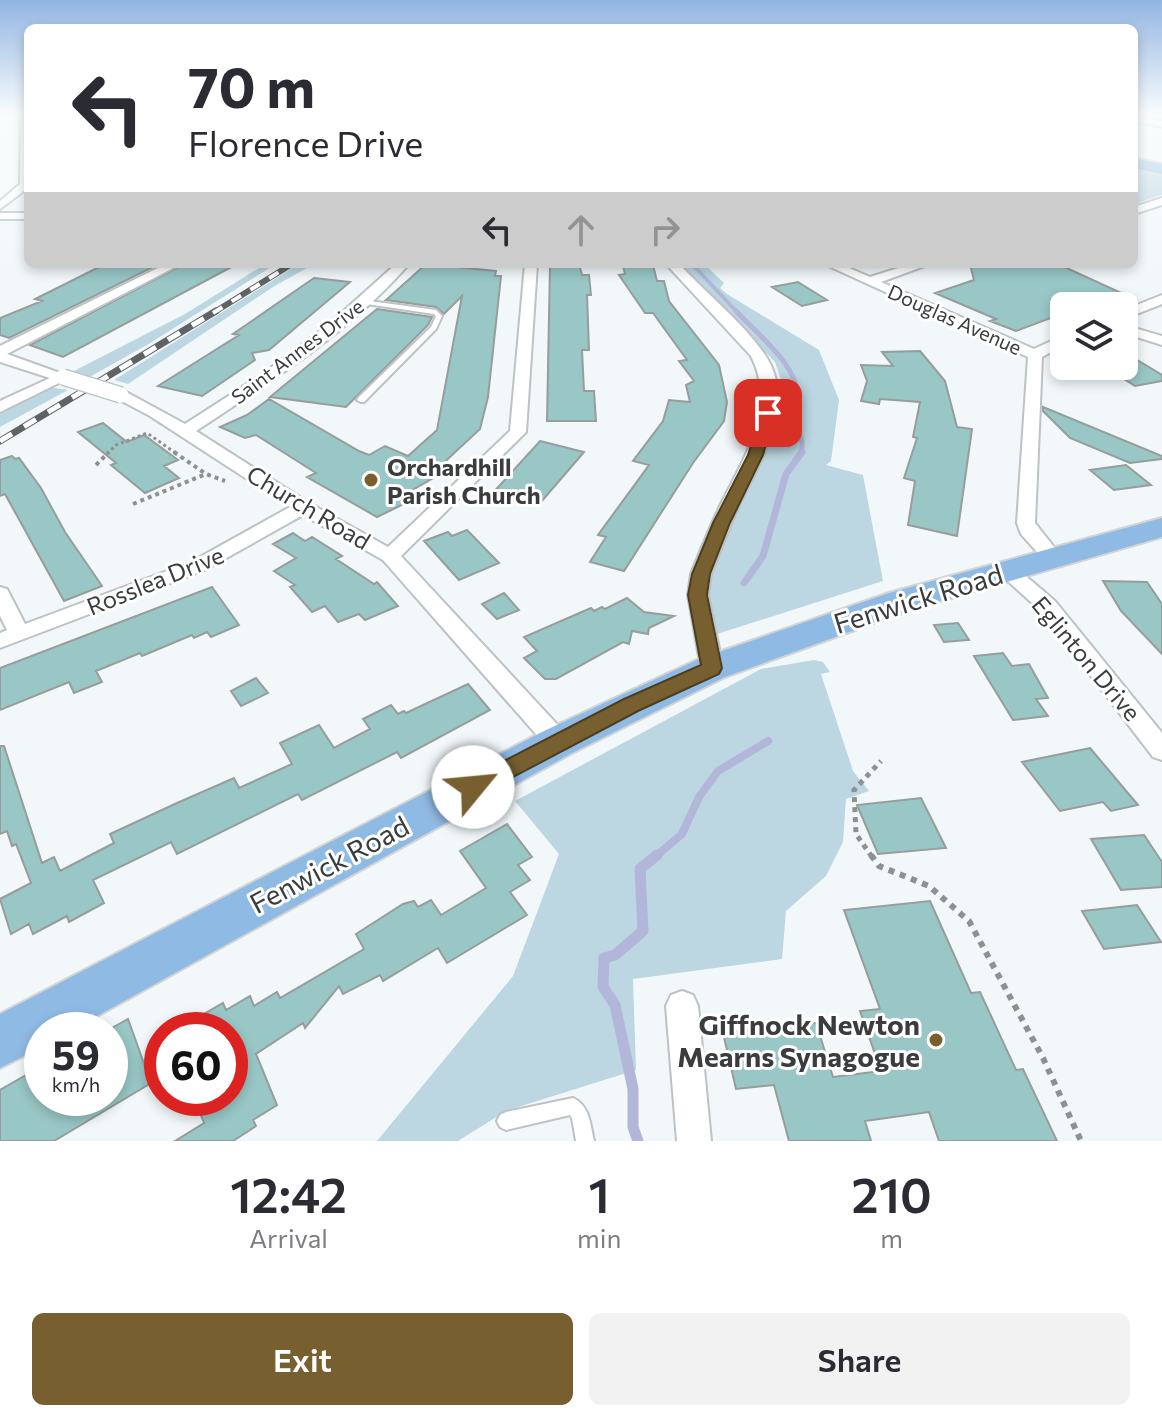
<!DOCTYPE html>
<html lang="en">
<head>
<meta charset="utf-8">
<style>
	:root { --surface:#fff; --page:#f2f2f3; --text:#2b2b33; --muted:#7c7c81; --accent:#775f2f }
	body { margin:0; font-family:Commissioner,sans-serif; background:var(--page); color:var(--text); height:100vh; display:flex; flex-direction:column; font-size:30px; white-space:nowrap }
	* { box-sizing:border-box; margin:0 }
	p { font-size:26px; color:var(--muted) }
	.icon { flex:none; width:44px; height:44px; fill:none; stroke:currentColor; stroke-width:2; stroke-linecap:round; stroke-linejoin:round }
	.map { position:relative; height:1141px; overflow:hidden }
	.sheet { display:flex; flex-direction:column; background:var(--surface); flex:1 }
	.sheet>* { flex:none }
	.banner { position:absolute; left:24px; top:24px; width:1114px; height:244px; border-radius:12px; box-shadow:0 4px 12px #0003; background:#fff; color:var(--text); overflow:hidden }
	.fabs { position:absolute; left:1050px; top:292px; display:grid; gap:16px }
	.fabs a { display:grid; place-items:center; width:88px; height:88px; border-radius:12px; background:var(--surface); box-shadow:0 4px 12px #0003; font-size:40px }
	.speed { position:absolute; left:24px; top:1012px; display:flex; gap:16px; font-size:40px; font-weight:700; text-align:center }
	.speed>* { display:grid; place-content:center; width:104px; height:104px; border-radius:50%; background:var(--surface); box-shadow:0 4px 12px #0003; line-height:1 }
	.speed small { font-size:20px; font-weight:400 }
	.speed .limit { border:12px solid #d22; background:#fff; color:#111 }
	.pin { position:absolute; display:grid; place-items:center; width:68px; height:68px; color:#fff; margin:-34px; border-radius:16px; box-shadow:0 4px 12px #0006 }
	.me { position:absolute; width:88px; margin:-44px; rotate:62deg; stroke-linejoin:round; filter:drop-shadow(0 0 6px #0008) }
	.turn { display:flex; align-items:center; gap:28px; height:168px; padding:0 32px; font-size:36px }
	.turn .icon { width:104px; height:104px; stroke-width:2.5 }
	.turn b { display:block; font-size:56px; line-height:68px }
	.lanes { display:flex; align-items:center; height:76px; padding:0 32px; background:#0003; justify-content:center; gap:40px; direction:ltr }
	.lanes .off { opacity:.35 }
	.eta { display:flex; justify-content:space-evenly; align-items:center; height:136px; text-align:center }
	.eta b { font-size:48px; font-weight:600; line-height:56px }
	.button { display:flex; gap:16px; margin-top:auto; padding:16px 32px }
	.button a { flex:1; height:92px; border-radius:12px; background:var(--accent); color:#fff; font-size:32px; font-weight:600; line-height:92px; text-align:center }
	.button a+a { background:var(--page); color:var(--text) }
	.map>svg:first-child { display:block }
	.green { fill:#bcd7e1 }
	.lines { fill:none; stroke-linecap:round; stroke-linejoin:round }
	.stream-far4 { stroke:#b2b7da; stroke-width:4 }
	.stream-far3 { stroke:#b2b7da; stroke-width:5 }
	.stream-far2 { stroke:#b2b7da; stroke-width:7 }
	.stream-far1 { stroke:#b2b7da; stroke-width:8 }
	.stream { stroke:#b2b7da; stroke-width:11 }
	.building { fill:#98c7c5; stroke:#969d9c; stroke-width:2 }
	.service-casing { stroke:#bdc2c5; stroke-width:4 }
	.minor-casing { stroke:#bdc2c5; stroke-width:4 }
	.primary-casing { stroke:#d4d4d4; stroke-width:4 }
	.path-far3 { stroke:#8d9192; stroke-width:3; stroke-dasharray:3 3; stroke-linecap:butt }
	.path-far2 { stroke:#8d9192; stroke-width:4; stroke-dasharray:4 4; stroke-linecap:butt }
	.path-far1 { stroke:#8d9192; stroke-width:5; stroke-dasharray:5 5; stroke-linecap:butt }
	.path { stroke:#8d9192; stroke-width:6; stroke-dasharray:6 6; stroke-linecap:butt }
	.service { fill:#fff; fill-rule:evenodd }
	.minor { fill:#fff; fill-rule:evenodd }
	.primary { fill:#8fbae4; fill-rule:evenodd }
	.rail-far1-casing { stroke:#606365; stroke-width:6 }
	.rail-casing { stroke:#606365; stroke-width:7 }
	.rail-far1 { stroke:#fff; stroke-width:4; stroke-dasharray:11; stroke-linecap:butt }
	.rail { stroke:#fff; stroke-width:5; stroke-dasharray:14; stroke-linecap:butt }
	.minor-bridge-casing { stroke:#bdc2c5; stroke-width:18; stroke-linecap:butt }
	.minor-bridge { stroke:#fff; stroke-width:15 }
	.route { fill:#775f2f; stroke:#4d3e1f; stroke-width:2 }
	.poi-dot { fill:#775f2f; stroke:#fff; stroke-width:3 }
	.labels { text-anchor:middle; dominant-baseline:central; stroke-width:6; stroke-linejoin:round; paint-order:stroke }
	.far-street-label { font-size:20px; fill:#3a3c3d; stroke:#fff }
	.poi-label { font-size:24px; font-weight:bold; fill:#3a3c3d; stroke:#fff; text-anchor:start }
	.street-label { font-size:24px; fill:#3a3c3d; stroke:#fff }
	.near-street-label { font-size:28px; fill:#3a3c3d; stroke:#fff }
	.near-poi-label { font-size:28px; font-weight:bold; fill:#3a3c3d; stroke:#fff; text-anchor:end }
</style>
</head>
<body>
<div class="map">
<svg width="1162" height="1141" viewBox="0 0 1162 1141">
	<rect width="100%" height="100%" fill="#f2f8fa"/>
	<!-- green -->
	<path class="green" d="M1134,166L1162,172V195L1134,204Z
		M265,264H276L147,345L86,379L70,373L185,314Z
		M299,264H314L273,287L128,384L114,380Z
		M680,264H704L724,283L720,288L727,294L819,350L839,400L831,461L826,465L863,475L883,581L717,634L706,595L710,567L764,455L781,407L782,383L775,362Z
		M48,387L68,390L0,427V410Z
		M814,660L823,662L830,672L821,674L853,771L869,791L846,799L843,842L826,876L786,911L782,959L633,979L636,1070L506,1111L458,1141H377L513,976L559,854L515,801L761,669Z"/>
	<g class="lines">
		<!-- stream-far4 -->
		<path class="stream-far4" d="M692,264L738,313"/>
		<!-- stream-far3 -->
		<path class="stream-far3" d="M736,311C759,336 796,363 799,398C799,407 794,416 795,424C798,438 805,436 801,454"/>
		<!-- stream-far2 -->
		<path class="stream-far2" d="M744,583L763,556L786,474L802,452"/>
		<!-- stream-far1 -->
		<path class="stream-far1" d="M655,857L682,834L699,797L718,771L768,741"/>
		<!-- stream -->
		<path class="stream" d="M638,1141L633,1127V1089L615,1005L603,987L604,958L615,955L643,931L640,869L657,855"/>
	</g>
	<!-- building -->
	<path class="building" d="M105,264H159L9,338L0,335V318L42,301L35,299Z
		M184,264H237L63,357L30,345Z
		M426,264L496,271L495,276H501L488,397L480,429L436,470L442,473L409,492L414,498L412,500L377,517L307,477L316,473L256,435L245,438L220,427L247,415L269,399L359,451L369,455L385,446L408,456L437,430L462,296L444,314L436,307L386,300Z
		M579,264L582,275H589L591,295H587L589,350H582L584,391H594L596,421H547L550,265Z
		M970,264H1058L1119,292L1083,306H1064V313L1016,331L990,321L996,319L935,293L974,280Z
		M653,265L657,281H664L669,301L719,365L727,402L724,421L693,463L624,571L590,562L606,537L598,535L649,465L633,461L663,421L669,400L690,402L686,385L694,381L679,361L687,360L653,313H645L619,275L625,274L623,266Z
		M314,278L350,282L269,350L252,353L255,360L202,396L158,386L239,335L233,334Z
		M798,282L827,300L802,306L772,287Z
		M377,309L432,317L428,325L346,407L270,397Z
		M920,351L945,381L957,427L972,429L957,536L908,525L915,481L904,478L917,438L913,437L920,402L880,399L879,404L861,401L867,381L861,365L893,366L882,352Z
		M1124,352L1162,375V381L1135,386L1124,379Z
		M1043,407L1162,456V459L1130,463L1070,438L1043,411Z
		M103,423L127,442L144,435L178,460L164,466L179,478L145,493L111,465L116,463L78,432Z
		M540,441L584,452L541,502L527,498L521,503L491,495Z
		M12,456L15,459L19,458L41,488L65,532L102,586L64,601L5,494L0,496V460Z
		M1126,465L1151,485L1114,490L1090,470Z
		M467,530L499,563L459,580L424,541L448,532L452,536Z
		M293,533L305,541L312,537L342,556L336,559L374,584L377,582L398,606L365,620L359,614L338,622L325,606L312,612L290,587L295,585L274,571L296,558L273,544Z
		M1103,581L1147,582L1162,604V654L1121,611Z
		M212,587L239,625L211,637L207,632L194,638L192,635L142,656L140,653L96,671L102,682L74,693L69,682L0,710V668Z
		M504,593L519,610L497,619L482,604Z
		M627,598L644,612L674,616L649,628L648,634L632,631L629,644L623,642L556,679H545L524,658L537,651L524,637L591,608L594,611L602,607L605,609Z
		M958,623L969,640L944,642L934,625Z
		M1003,653L1012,666L1029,664L1048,698L1036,699L1048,716L1013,720L974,656Z
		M256,678L268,693L241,706L231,691Z
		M468,684L490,710L401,758L397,752L302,800L298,794L177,854L171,842L93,880L104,903L69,922L67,916L33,934L29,924L11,934L0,899L31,883L16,844L12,846L7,831L0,834V746H4L42,863L54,857L60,871L114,843L110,834L177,803L234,778L239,788L292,764L280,743L319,725L334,748L370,729L363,719L391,705L398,714L404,711L406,713Z
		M1090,748L1138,805L1111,811L1103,802L1060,811L1022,762Z
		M921,798L946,848L878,854L857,805Z
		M507,824L532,857L518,865L530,880L510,892L527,915L447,963L438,948L383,981L380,975L343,994L339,986L305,1028L303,1023L256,1054L277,1105L253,1120L256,1126L233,1141H175L204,1123L194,1098H230V1030H176L223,1003L226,1010L250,996L254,1006L277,992L280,998L364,949L356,934L403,904L414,901L418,907L431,900L441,915L486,888L460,851Z
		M1144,835L1162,862V887L1121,890L1091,839Z
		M930,901L971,993L980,992L1016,1070L1023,1069L1057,1141H939L929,1112L865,1121L871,1141H789L774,1085L736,1089L723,1033L754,1030L753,1027L816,1023L833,1077L881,1071L860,1011L880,1009L844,910Z
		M1137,905L1161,942L1104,949L1082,911Z
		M128,1019L151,1083L54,1141H0V1090L42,1066V1098H110V1029Z"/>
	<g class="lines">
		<!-- service casing -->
		<g class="service-casing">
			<path id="service" d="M362,300L436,310L442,316L436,329L364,402H361L357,400L358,398L431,327L436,316L434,314L360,303L359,302Z
				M573,1098C590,1106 590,1124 594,1141H576L572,1118L570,1115L506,1130L500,1127L497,1121L500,1115L506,1112Z"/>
		</g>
		<!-- minor casing -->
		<g class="minor-casing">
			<path id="minor" d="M21,114H28V188L0,209V201L20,184Z
				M1134,115L1162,121V127L1134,121Z
				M1162,198V205L1134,214V207Z
				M0,213H28V219H0Z
				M166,264H181L7,354L71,377L0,412V401L50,378L0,362V346Z
				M396,264H409C350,332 270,382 196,431L309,503L388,547L510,431L525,264H537L526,432L401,556L567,735L570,742L567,749L558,751L549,749L383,560L303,515L205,570L0,648V633L7,630L0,616V587L7,589L25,624L191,562L290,507L150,416L116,398V392H126L185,424L261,375L329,324Z
				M666,264H679C706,293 740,320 763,352C798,400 763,456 741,501C730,525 721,549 711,574L708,595L723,668L720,674H704L701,668L688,595L691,574C701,549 711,524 723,500C746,454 777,407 751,356Z
				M824,264H840L870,277L911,264H930L881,282L1034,349L1064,335V345L1042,357L1035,523L1061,556L1058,560H1044L1021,534L1017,523L1028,357Z
				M1162,295V304L1124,319V310Z
				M1124,325L1162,336V345L1124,333Z
				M1007,564L1014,566L1055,601L1162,733V760L1153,757L1041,611L1000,574L997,570L1000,566Z
				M682,991L693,995L698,1006L711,1141H677L666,1006L671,995Z"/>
		</g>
		<!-- primary casing -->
		<g class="primary-casing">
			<path id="primary" d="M1134,158L1162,164V174L1134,168Z
				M1162,518V537L913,609L725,677L572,753L72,1030H42V1047L0,1068V1014L544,731L699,659L889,593Z"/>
		</g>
		<!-- path-far3 -->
		<path class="path-far3" d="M107,454L116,445L147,433L177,454"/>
		<!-- path-far2 -->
		<path class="path-far2" d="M174,452L206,474L225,481
			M96,465L109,452
			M133,504L206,474"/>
		<!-- path-far1 -->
		<path class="path-far1" d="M872,857L856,834L854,790L881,761"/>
		<!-- path -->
		<path class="path" d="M871,855L879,866L929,886L969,921L1043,1058L1081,1141"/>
		<!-- service -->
		<use href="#service" class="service"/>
		<!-- minor -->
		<use href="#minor" class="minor"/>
		<!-- primary -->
		<use href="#primary" class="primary"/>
		<!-- rail-far1 casing -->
		<g class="rail-far1-casing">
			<path id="rail-far1" d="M213,313L292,264"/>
		</g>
		<!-- rail casing -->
		<g class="rail-casing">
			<path id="rail" d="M0,441L216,311"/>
		</g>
		<!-- rail-far1 -->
		<use href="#rail-far1" class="rail-far1"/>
		<!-- rail -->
		<use href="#rail" class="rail"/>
		<!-- minor-bridge casing -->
		<g class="minor-bridge-casing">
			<path id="minor-bridge" d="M63,377L121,395"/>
		</g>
		<!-- minor-bridge -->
		<use href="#minor-bridge" class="minor-bridge"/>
	</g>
	<!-- sky -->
	<linearGradient id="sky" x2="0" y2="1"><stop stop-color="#92b5e2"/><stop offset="0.42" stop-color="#f9fcfd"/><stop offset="1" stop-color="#f9fcfd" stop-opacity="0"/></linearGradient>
	<rect width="1162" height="274" fill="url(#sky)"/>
	<!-- route -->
	<path class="route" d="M768,409L775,413L763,455L730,523L710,574L707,595L722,668L719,674L640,710L481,794L473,797L465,794L462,787L465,781L624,699L701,665L688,595L692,574L713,523L748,455L761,413Z"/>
	<!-- markers -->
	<g class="poi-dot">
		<circle cx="371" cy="480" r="8"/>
		<circle cx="936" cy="1040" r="8"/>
	</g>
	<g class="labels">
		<!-- far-street labels -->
		<g class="far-street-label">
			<text transform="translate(955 319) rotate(24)">Douglas Avenue</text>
			<text transform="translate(297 351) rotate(-37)">Saint Annes Drive</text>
		</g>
		<!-- poi labels -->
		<g class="poi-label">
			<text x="387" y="466">Orchardhill<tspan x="387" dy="28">Parish Church</tspan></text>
		</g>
		<!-- street labels -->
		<g class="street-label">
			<text transform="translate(309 507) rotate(31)">Church Road</text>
			<text transform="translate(155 580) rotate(-22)">Rosslea Drive</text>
			<text transform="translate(1087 658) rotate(50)">Eglinton Drive</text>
		</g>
		<!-- near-street labels -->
		<g class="near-street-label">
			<text transform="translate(918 598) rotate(-17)">Fenwick Road</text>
			<text transform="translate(329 864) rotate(-28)">Fenwick Road</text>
		</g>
		<!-- near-poi labels -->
		<g class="near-poi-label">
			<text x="920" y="1024">Giffnock Newton<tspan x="920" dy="32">Mearns Synagogue</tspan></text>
		</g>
	</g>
</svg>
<div class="fabs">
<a><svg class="icon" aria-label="layers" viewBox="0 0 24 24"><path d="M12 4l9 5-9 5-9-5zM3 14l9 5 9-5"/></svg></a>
</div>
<div class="speed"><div>59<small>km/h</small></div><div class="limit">60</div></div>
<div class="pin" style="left:768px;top:413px;background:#d93025"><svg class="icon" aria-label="arrive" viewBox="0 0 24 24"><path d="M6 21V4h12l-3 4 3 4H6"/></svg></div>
<svg class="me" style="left:473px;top:787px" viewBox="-20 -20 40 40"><circle r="19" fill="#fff"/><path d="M0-13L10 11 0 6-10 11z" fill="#775f2f"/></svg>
<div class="banner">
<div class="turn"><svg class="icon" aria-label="left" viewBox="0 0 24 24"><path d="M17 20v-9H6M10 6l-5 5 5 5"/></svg><div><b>70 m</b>Florence Drive</div></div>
<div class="lanes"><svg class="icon" aria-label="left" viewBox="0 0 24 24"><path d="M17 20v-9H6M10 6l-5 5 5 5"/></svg><svg class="icon off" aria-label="ahead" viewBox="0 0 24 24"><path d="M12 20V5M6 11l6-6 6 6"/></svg><svg class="icon off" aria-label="right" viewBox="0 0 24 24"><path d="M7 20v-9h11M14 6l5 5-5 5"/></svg></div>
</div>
</div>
<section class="sheet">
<div class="eta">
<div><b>12:42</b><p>Arrival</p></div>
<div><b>1</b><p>min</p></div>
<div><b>210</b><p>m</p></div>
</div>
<div class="button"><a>Exit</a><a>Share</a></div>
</section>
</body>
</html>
